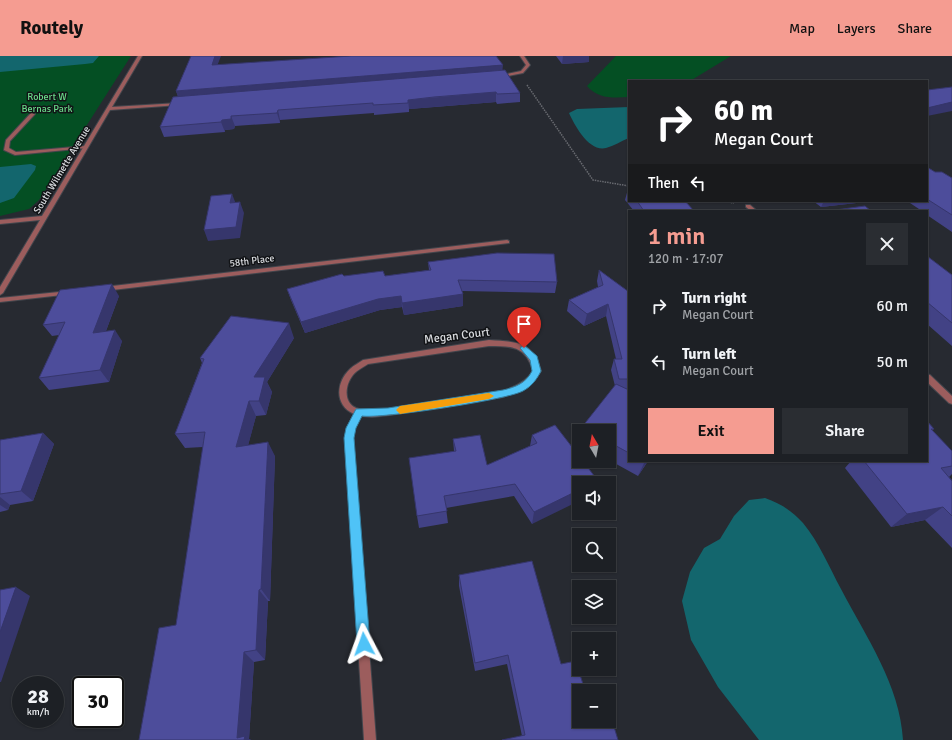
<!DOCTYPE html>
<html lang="en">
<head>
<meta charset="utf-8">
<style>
	:root { --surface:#1d2025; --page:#2a2d32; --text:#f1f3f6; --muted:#a0a3a7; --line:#3b3e42; --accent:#f59c91 }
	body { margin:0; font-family:Signika,sans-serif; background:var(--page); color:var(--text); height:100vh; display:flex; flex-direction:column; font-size:15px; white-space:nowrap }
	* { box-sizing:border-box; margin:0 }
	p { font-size:13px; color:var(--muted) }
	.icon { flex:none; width:22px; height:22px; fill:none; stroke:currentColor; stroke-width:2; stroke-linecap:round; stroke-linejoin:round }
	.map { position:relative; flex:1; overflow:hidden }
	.side { position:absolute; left:628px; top:154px; width:300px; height:252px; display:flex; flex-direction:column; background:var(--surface); border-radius:0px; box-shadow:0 1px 3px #0004,0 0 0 1px var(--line) }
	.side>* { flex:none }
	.guide { position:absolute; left:628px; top:24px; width:300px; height:122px; border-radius:0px; box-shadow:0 1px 3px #0004,0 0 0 1px var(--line); background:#202124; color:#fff; overflow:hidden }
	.needle { width:26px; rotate:350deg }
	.fabs { position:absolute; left:572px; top:368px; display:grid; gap:8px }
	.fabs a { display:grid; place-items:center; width:44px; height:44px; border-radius:0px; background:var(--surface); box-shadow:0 1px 3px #0004,0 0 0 1px var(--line); font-size:20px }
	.speed { position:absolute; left:12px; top:620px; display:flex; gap:8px; font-size:20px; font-weight:700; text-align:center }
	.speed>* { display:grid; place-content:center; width:52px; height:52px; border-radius:50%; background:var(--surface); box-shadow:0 1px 3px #0004,0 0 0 1px var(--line); line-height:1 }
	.speed small { font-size:10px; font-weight:400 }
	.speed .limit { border:2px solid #111; border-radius:6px; background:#fff; color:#111 }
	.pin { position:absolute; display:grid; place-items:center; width:34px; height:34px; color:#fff; margin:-41px -17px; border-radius:50% 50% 50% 0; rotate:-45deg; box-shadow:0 0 4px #0007 }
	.pin .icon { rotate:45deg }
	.me { position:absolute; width:44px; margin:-22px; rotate:356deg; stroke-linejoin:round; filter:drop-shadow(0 0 3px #0008) }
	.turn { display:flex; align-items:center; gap:14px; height:84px; padding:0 20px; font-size:18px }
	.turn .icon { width:52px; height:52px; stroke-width:2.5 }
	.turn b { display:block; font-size:28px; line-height:34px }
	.then { display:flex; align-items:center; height:38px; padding:0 20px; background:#0003; gap:8px; font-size:15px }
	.round { display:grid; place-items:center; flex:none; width:42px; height:42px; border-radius:0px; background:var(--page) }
	.head { display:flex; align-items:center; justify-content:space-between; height:68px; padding:0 20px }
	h1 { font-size:24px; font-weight:600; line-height:30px; color:var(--accent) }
	.button { display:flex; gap:8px; margin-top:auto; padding:8px 20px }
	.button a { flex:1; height:46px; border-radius:0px; background:var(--accent); color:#111; font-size:16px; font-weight:600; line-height:46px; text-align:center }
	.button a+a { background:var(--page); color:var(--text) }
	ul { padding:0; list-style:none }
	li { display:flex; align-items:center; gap:12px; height:56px; padding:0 20px }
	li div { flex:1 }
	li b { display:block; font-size:15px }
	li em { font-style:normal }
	header { display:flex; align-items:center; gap:24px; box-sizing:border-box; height:56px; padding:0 20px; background:var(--accent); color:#111 }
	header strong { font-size:19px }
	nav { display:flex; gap:22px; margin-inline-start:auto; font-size:14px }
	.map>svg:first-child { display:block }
	.green { fill:#044f23 }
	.water { fill:#13666d }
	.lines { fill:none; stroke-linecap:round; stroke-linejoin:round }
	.lane-casing { stroke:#43464d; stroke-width:2 }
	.street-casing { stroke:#43464d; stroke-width:2 }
	.path { stroke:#686a70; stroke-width:1.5; stroke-dasharray:1.5 1; stroke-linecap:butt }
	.lane { fill:#9c5d5d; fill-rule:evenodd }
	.street { fill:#9c5d5d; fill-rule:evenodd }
	.wall { fill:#424285 }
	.shaded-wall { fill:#36366c }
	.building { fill:#4d4d9b; stroke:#36366c }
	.route { fill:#4fc3f7; stroke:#337fa1 }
	.slow { fill:#f59e0b }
	.labels { text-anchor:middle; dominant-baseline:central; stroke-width:3; stroke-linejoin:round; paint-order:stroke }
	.far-park-label { font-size:10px; fill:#6ada8a; stroke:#111316 }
	.far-street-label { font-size:10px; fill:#d9dbdf; stroke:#111316 }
	.street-label { font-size:12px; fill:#d9dbdf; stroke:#111316 }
</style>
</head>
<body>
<header>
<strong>Routely</strong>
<nav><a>Map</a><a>Layers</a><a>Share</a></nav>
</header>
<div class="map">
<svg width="952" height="684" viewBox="0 0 952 684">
	<rect width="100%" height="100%" fill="#272a31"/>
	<!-- green -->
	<path class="green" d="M0,0H131L39,144L29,153L0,160Z
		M616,0H731L690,25H629V41C613,42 598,43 587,30Z"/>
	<!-- water -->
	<path class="water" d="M0,0H99L93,7L85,8L0,16Z
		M629,51V82C621,85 614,90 606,92C589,96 575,70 569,57L577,53Z
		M31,108L36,110L35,114L14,142L0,147V111Z
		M765,442C780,447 792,455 803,467C819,486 829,511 841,533C866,581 900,629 903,684H759L718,631L691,584L682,545L690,516L704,492L720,483L734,460L749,444Z"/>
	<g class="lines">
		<!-- lane casing -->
		<g class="lane-casing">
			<path id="lane" d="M31,57L35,58L10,85L9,92L16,96L86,90L88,91L86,92L15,99L4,94L6,84Z"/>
		</g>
		<!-- street casing -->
		<g class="street-casing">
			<path id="street" d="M138,0H142L112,51L179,47L181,48L179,49L110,54L3,237L0,239V231L40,164L0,168V164L42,160Z
				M520,0H524L530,9L523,17L498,22V20L521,15L526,9Z
				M746,149H750L757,155H751L746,151Z
				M507,184L509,185V187L104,235L101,233L104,231Z
				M69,235L72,237L71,238L0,246V242Z
				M489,284C517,286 532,285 541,315L533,326L525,332L503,341L390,359L372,361L361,360L355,372L353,382L376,684H364L345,382L347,372L354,358C334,349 336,326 350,313C354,309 359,307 363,304ZM489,290C512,290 526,290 533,315C526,326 515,331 503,335L390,353C379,354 366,356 356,352C343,346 345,329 353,319C357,314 362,312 368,308Z
				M927,318L930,319L952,340V348L949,347L927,326Z"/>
		</g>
		<!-- path -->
		<path class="path" d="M527,29L593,124L629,130
			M721,145L734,147"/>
		<!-- lane -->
		<use href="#lane" class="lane"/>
		<!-- street -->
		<use href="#street" class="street"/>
	</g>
	<!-- wall -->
	<path class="wall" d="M556,0H589V6L562,8Z
		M218,9L502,14L520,37V46L497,48L496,46L435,51L409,53V56L374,59V57L280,64V67L235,70L234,73L225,74V76L164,81L160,71L178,40L176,35Z
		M927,111L935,116L952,122V176L927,159V155H922L907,145H927Z
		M628,133H629V145H685L694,155H634L625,144Z
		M813,145H874L821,151Z
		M927,200L952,219V290L927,268Z
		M428,206L557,226L555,237L462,235L463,250L404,259L402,251L380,254L305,277L291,244L287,233L344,220H385L429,214Z
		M599,214L629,236V405H648L638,420L609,404V375H581L582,371L615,330L611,314L614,303H616L606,260L584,270L567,255L569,244L598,231L597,225Z
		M119,240L106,275L122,285L109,326L49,334L39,322L59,279L52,280L43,269Z
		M294,282L267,326L272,336L266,359L256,360L248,389L275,400L270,545H268L265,604L254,606L249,683L251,684H139L176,569L203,391L185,392L175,378L202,307L200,302Z
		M927,365L934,373L932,374L952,395V418L949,421L952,424V492L925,464L891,471L845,412L851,405H927Z
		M43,377L54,388L33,445L10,449L8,454L0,456V384Z
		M532,379L598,425V427H579L532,468L514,440L446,452L448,467L419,472L417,460L454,395L453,383L487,409L530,390Z
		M459,519L561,608L579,665L522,680L507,608L475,615L459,530Z"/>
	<!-- shaded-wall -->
	<path class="shaded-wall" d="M215,0H221L214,18L212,9Z
		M563,0H589V6L562,8Z
		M503,9L502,18L179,44L176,35Z
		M496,36V46L409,53L408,44Z
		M952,46V55L927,60V52Z
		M278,54L280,64V67L277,57Z
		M231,60L235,70L234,73L225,74V76L221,66L222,64Z
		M232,138L236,148L230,147Z
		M824,145H874L821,151Z
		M240,146L244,157L240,182L208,185L204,174Z
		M112,228L119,240L101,288L93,277Z
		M463,238V250L404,259L402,247Z
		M401,240L402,251L380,254L305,277L301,266L378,243Z
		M608,248L606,260L584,270L587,258Z
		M289,267L294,282L267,326L272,336L266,359L259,345L254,321Z
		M115,274L122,285L109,326L100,314Z
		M249,345L256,360L244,405L236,391Z
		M43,377L54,388L33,445L21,435Z
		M268,386L275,400L270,545L261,533Z
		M645,405H648L638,420Z
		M579,434V445L532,468L534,456Z
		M0,441L10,449L8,454L0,449Z
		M943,451L925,464L891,471L907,458Z
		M16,531L30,540L1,626H0V576Z
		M259,534L268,545L265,604L256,594Z
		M244,596L254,606L249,683L251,684H242L237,682Z"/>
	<!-- building -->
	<path class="building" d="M191,0H215L212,9L351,0H496L503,9L176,35Z
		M505,14L520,37L497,38L496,36L434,41L408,44V47L373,49V47L278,54L277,57L231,60V63L222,64L221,66L160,71L173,41Z
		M952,31V46L927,52V34Z
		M927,111L935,116H942L952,122V159L927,143Z
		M232,138L230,147L240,146L236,171L204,174L211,140Z
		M637,145H685L694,155H644Z
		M865,150L871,155H837L835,154Z
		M497,197L554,198L557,226L458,224L463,238L402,247L401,240L378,243L301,266L287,233L342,218L344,220L383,215L385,220L431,214L428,206Z
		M927,200L952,219V267L927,246Z
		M599,214L629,236V323H619L614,303H622L608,248L587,258L569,244L603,229Z
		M112,228L93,277L115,274L100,314L39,322L65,266L43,269L60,234Z
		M231,260L289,267L254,321H265L259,345H249L236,391L268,386L261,533L259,534L256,594L244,596L237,682L245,680L244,684H139L159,572L176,569L205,376L175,378L204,303L200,302Z
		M616,328L629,334V397L609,386V375H589L582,371Z
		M927,365L934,373H931L952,395V410L941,412L952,425V460L943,451L907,458L864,405H927Z
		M555,369L579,400V405H583L598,425L594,427H579V434L534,456L515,428L444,440L447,455L417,460L409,402L456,395L453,383L480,379L487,409L537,387L532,379Z
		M43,377L21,435L0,438V384Z
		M532,505L561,608L576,605L585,635H579V665H609V654L618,684H502L525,679L508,599L475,607L459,519Z
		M16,531L0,576V534Z"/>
	<!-- route -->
	<path class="route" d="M524,289L537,300L541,315C537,323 532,330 523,335C507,344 380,363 362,360L356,372L354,382L370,588L368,593L364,595L359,593L357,588L344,382L346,372L356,353L388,352L503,334C516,331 526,327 532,315L530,304L520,292Z"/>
	<!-- slow -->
	<path class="slow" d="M489,337L494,340L489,343L400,358L396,354L400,350Z"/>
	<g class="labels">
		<!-- far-park labels -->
		<g class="far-park-label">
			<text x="47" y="41">Robert W<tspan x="47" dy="12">Bernas Park</tspan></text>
		</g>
		<!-- far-street labels -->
		<g class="far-street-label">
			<text transform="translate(62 114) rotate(-59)">South Wilmette Avenue</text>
			<text transform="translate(252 205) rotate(-7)">58th Place</text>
		</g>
		<!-- street labels -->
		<g class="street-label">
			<text transform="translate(457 280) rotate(-7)">Megan Court</text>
		</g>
	</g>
</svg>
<div class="fabs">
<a><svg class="needle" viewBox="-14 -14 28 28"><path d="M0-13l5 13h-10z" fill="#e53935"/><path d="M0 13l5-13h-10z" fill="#a0a3a7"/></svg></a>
<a><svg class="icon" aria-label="sound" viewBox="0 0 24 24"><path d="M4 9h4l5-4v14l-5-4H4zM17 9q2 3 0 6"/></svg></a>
<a><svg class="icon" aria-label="search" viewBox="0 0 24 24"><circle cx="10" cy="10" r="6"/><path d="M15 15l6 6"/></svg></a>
<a><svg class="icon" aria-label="layers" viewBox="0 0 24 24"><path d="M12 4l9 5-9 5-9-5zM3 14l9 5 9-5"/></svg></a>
<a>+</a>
<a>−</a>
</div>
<div class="speed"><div>28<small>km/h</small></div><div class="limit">30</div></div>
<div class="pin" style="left:524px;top:292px;background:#d93025"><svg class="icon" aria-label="arrive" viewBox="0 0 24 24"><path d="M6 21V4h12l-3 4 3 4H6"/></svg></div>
<svg class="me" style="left:364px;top:588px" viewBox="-20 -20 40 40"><path d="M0-17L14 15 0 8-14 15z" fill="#4fc3f7" stroke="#fff" stroke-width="4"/></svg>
<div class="guide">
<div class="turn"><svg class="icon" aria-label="right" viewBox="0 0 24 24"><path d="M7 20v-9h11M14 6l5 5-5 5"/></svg><div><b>60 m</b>Megan Court</div></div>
<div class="then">Then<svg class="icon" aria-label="left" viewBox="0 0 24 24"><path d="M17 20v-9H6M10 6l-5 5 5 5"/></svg></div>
</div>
<section class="side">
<div class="head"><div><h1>1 min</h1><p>120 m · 17:07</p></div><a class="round"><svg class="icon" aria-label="close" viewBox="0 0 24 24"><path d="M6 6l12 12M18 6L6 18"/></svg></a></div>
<ul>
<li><svg class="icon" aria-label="right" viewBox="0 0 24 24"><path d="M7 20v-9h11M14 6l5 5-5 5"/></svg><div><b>Turn right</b><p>Megan Court</p></div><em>60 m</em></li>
<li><svg class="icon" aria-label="left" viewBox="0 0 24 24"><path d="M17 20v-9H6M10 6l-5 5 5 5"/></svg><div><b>Turn left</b><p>Megan Court</p></div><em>50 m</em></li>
</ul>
<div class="button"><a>Exit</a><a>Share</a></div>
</section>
</div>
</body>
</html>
